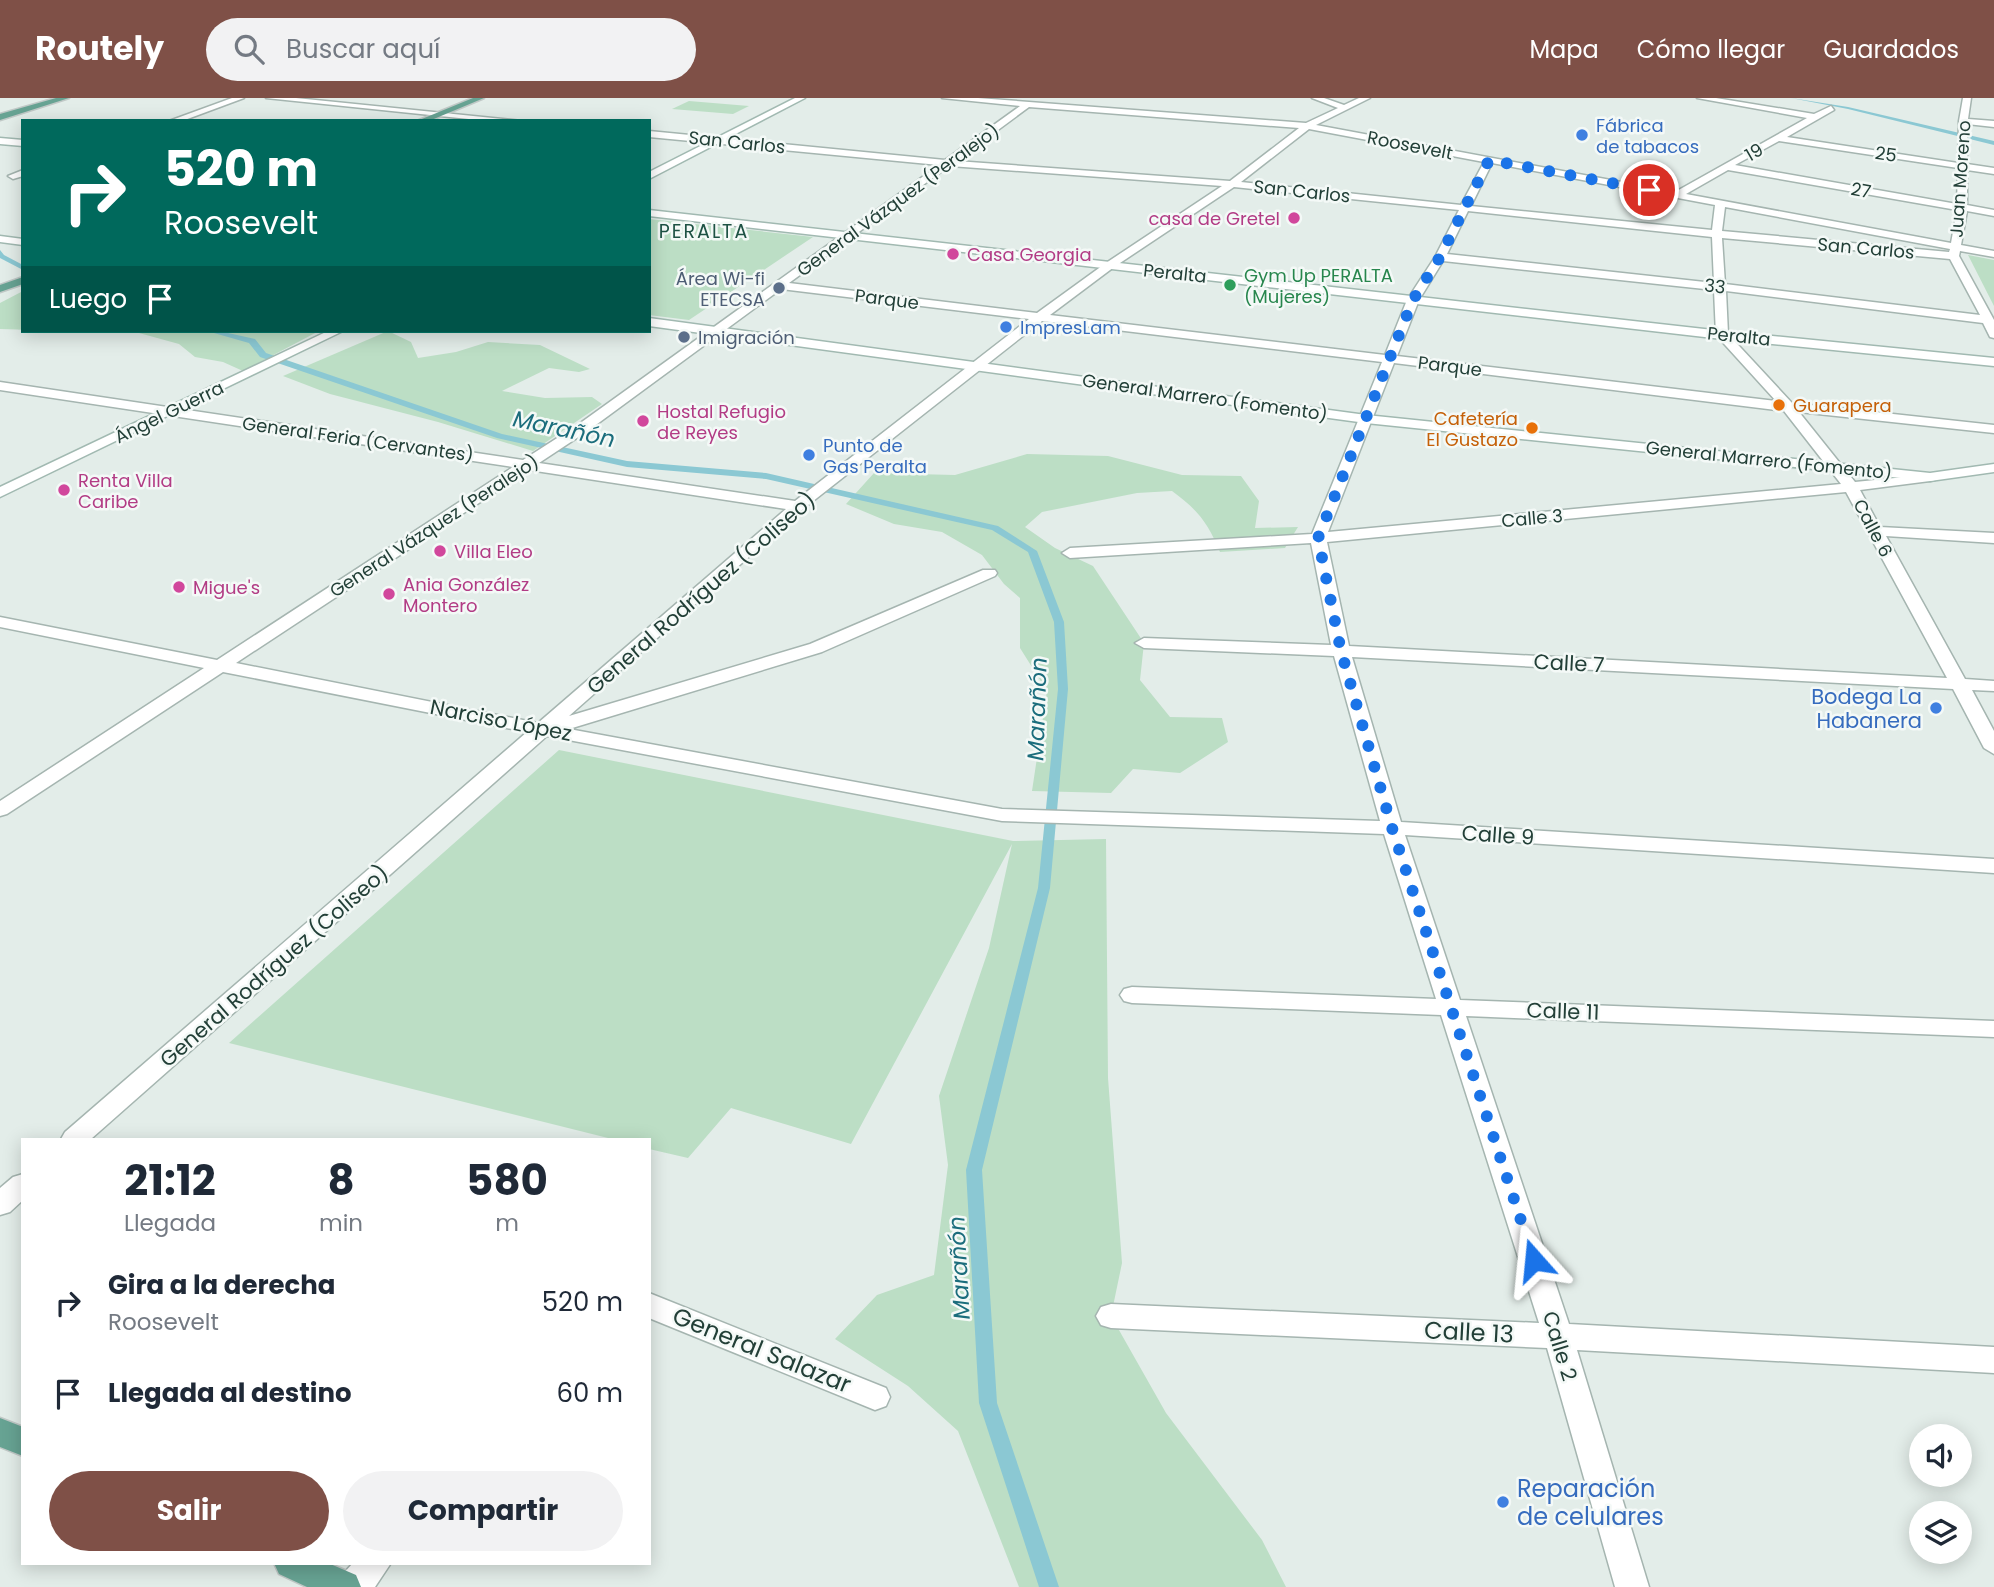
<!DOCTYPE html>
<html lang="es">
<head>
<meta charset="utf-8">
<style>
	:root { --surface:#fff; --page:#f2f2f3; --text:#1f2937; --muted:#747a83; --accent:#7f5047 }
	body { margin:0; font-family:Poppins,sans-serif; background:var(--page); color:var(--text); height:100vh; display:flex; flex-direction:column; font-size:26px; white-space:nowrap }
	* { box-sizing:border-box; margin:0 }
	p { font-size:23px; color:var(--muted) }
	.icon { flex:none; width:38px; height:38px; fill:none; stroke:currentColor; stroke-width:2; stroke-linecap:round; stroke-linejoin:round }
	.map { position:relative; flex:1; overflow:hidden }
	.drawer { position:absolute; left:21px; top:1040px; width:630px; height:427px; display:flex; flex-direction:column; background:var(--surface); border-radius:0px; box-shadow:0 4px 18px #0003 }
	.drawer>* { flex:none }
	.banner { position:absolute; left:21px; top:21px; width:630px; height:214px; border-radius:0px; box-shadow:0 4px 18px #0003; background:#00695c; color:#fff; overflow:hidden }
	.fabs { position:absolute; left:1909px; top:1326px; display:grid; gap:14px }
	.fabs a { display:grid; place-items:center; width:63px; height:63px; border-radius:50%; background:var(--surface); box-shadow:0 4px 18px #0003; font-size:35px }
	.pin { position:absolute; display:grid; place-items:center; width:60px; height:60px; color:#fff; margin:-30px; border:4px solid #fff; border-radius:50%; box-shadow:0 2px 7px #0007 }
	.me { position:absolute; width:77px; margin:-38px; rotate:342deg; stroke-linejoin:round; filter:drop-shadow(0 0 5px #0008) }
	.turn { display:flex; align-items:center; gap:24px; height:147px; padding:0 28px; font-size:32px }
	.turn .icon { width:91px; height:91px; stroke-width:2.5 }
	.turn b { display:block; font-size:49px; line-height:60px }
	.then { display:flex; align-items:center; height:66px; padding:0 28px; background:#0003; gap:14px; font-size:26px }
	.eta { display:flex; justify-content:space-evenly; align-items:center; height:119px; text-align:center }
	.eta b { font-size:42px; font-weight:700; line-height:49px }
	.primary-button { display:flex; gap:14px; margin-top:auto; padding:14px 28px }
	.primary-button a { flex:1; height:80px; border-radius:42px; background:var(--accent); color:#fff; font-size:28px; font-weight:700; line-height:80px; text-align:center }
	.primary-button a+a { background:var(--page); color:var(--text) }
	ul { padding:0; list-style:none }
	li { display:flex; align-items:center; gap:21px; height:91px; padding:0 28px }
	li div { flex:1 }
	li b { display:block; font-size:26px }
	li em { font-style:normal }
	header { display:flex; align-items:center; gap:42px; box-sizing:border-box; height:98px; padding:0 35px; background:var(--accent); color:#fff }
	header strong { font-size:33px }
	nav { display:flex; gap:38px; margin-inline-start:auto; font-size:24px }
	.search { width:490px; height:63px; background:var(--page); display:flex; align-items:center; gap:18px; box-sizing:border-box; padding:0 24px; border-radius:38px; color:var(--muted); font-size:26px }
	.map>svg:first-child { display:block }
	.green { fill:#bcdec5 }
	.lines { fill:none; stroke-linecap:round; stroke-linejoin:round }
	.stream { fill:#8bc8d3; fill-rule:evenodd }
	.street-casing { stroke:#a5b5b0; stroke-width:3 }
	.secondary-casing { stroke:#a1b9b1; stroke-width:3 }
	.primary-casing { stroke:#c1c9c7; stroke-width:3 }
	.street { fill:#fff; fill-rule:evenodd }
	.secondary { fill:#fff; fill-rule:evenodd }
	.primary { fill:#67a393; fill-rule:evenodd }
	.route { stroke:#1a73e8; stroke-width:12; stroke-dasharray:0 21.6 }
	.shop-dot { fill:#3f7fe0; stroke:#f4f9f7; stroke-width:2.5 }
	.hotel-dot { fill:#d1479c; stroke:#f4f9f7; stroke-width:2.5 }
	.leisure-dot { fill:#2e9e5b; stroke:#f4f9f7; stroke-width:2.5 }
	.service-dot { fill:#5c6f8a; stroke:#f4f9f7; stroke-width:2.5 }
	.food-dot { fill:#e8710a; stroke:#f4f9f7; stroke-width:2.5 }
	.labels { text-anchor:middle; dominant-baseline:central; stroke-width:5; stroke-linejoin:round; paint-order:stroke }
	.far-shop-label { font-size:18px; fill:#366cbe; stroke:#f4f9f7; text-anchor:start }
	.far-street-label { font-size:18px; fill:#223f37; stroke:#f4f9f7 }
	.far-hotel-label { font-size:18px; fill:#b23c85; stroke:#f4f9f7; text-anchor:start }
	.far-leisure-label { font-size:18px; fill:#27864d; stroke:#f4f9f7; text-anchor:start }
	.far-service-label { font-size:18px; fill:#4e5e75; stroke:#f4f9f7; text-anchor:end }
	.far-food-label { font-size:18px; fill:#c56008; stroke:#f4f9f7; text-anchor:start }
	.far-neighbourhood-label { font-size:19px; letter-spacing:2px; fill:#1e5244; stroke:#f4f9f7 }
	.street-label { font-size:21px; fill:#223f37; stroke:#f4f9f7 }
	.shop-label { font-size:21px; fill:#366cbe; stroke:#f4f9f7; text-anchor:end }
	.water-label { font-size:23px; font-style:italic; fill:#1b6d7c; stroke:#f4f9f7 }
	.near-street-label { font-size:24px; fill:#223f37; stroke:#f4f9f7 }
	.near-shop-label { font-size:24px; fill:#366cbe; stroke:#f4f9f7; text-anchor:start }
</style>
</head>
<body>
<header>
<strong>Routely</strong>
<div class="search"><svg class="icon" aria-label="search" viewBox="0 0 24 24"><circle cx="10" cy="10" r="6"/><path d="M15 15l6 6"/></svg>Buscar aquí</div>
<nav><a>Mapa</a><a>Cómo llegar</a><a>Guardados</a></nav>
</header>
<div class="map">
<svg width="1994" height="1489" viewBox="0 0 1994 1489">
	<rect width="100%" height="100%" fill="#e3ede9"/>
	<!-- green -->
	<path class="green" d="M689,3L749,8L733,16L672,11Z
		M649,121L813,139L689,222L649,217Z
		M1968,157L1994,162V208Z
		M23,193V233H319L243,273L223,264L195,259L179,246L139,235L0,231V205Z
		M388,233L411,244L418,260L456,254L488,244L540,247L590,271L579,274L549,270L502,293L545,300L592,299L602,306L533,353L438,324L330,296L283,278Z
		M1027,356L1108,358L1182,377L1241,378L1259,403L1255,430L1298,429L1285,450L1220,454C1208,425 1198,412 1172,393L1137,395L1042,414L1025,429L1055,450L1093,468L1144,545L1140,582L1170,619L1222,620L1228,644L1180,675L1133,671L1111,695L1032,693L1047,593L1020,550V500L1004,486L982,457L942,434L894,426L846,406L874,375L955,377Z
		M559,652L1013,743L1106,741L1108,980L1122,1165L1111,1218L1166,1315L1262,1442L1286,1489H1019L958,1333L908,1288L835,1241L877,1197L934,1177L948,1067L939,998L989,850L1012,746L851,1046L731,1010L688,1060L649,1051V1041H612L229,945Z"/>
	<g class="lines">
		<!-- stream -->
		<path class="stream" d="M1791,0L1848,9L1994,43V47L1848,11Z
			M0,152L4,157L23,167V172L0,160Z
			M207,233H219L255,241L266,255L502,336L627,363L766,375L998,428L1037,453L1064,524L1068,591L1050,790L982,1072L997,1305L1059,1489H1039L979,1305L966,1072L1038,790L1058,591L1054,524L1028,454L992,432L766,381L627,369L497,340L260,259L249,245Z"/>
		<!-- street casing -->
		<g class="street-casing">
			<path id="street" d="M232,0H244L182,23H169Z
				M266,0H296L522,23H488Z
				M942,0H978L1306,25L1338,10L1312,0H1324L1344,7L1359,0H1370L1316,27L1675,94L1807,20L1697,0H1716L1814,16L1831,8L1834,12L1787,39L1958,65L1959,23L1963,0H1971L1968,21L1994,23V29L1967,26V66L1994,70V76L1967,72V107L1994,112V118L1967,113L1961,147L1994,153V159L1960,153L1959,158L1994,222V240L1990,239L1983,225L1726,193L1728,236L1792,305L1994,327V335L1799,314L1855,384L1935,376L1937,379L1935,382L1930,383L1860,392L1880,429L1994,435V445L1886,438L1965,581L1994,583V593L1972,592L1994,633V656L1984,650L1953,591L1352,559L1401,724L1994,761V775L1405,737L1460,902L1994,923V939L1466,918L1569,1226L1994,1249V1275L1577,1252L1649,1489H1615L1547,1250L1111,1230L1101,1227L1096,1218L1101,1209L1111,1206L1539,1225L1441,917L1132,905L1124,903L1120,897L1124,891L1132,889L1436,901L1384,736L1002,723L547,638L91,1041H61L65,1034L527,634L223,574L7,716L0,718V703L204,570L0,529V519L217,562L513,369L0,292V284L523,362L579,326L939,67L649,39V33L945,62L1020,8ZM1029,9L1299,30L1230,83L956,63ZM1309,31L1484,64L1461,107L1241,84ZM1779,43L1958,70L1957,106L1735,67ZM1492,65L1715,107L1712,132L1471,108ZM949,68H950L1222,88L1106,165L1037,215L789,185ZM1728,72L1957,112L1951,145L1686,96ZM1234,89L1459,112L1435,159L1407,202L1385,257L1050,217L1114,169ZM1725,109L1950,151L1949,154L1722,133ZM1468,113L1712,139L1714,185L1447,156ZM1722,140L1950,161L1980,217L1725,186ZM1443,163L1714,192L1716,237L1776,303L1397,258L1419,202ZM781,191L1029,221L795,403L539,365L589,332ZM1042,223L1382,264L1312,436L1070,450L1062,455L1070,460L1311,445L1331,547L1144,540L1135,545L1144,550L1334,558L1380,723L1002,711L569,631L822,554L995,478L997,475L995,472H983L810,546L569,618L803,411ZM1394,265L1784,313L1841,386L1328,434ZM529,372L786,411L538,625L236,565ZM1846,394L1947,580L1349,548L1327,444Z
				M23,72V78L13,81L8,78Z
				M23,1076V1102L10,1114L0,1117V1090L13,1079Z
				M649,1195L886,1290L890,1299L886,1308L875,1312L649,1220Z
				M353,1465H391L375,1489H337L342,1477Z"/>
		</g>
		<!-- secondary casing -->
		<g class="secondary-casing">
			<path id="secondary" d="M795,0H805L649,81V74Z
				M0,40L23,42V48L0,46Z
				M649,112L1722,233L1994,260V268L1722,241L649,118Z
				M0,138L23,141V147L0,144Z
				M649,220L1366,317L1930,375L1994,366V374L1930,383L1366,325L649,228Z
				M328,233H343L0,399V389Z"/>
		</g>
		<!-- primary casing -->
		<g class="primary-casing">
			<path id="primary" d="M56,0H69L0,22V16Z
				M473,0H484L429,23H417Z
				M23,179V186L0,194V187Z
				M0,1320L23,1329V1358L0,1349Z
				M274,1465H328L356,1477L361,1489H307L279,1476Z"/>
		</g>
		<!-- street -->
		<use href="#street" class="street"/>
		<!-- secondary -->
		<use href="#secondary" class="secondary"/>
		<!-- primary -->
		<use href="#primary" class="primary"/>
	</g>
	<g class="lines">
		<!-- route -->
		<path class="route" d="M1534,1162L1392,730L1341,553L1318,440L1413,202L1440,159L1489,62L1649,92"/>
	</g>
	<!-- markers -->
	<g class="shop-dot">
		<circle cx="1582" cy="37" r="7"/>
		<circle cx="1006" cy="229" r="7"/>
		<circle cx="809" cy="357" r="7"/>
		<circle cx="1936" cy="610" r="7"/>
		<circle cx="1503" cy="1404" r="7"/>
	</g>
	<g class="hotel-dot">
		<circle cx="1294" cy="120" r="7"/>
		<circle cx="953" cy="156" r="7"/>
		<circle cx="643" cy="323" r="7"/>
		<circle cx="64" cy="392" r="7"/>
		<circle cx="440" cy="453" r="7"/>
		<circle cx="179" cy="489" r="7"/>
		<circle cx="389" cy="496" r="7"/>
	</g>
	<circle class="leisure-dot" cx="1230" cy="187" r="7"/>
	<g class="service-dot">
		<circle cx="779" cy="190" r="7"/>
		<circle cx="684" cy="239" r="7"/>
	</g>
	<g class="food-dot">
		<circle cx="1779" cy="307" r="7"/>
		<circle cx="1532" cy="330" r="7"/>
	</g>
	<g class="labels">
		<!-- far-shop labels -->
		<g class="far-shop-label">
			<text x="1596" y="27">Fábrica<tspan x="1596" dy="21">de tabacos</tspan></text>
			<text x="1020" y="229">ImpresLam</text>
			<text x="823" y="347">Punto de<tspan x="823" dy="21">Gas Peralta</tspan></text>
		</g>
		<!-- far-street labels -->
		<g class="far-street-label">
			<text transform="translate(737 44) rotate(6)">San Carlos</text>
			<text transform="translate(1410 47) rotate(11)">Roosevelt</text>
			<text transform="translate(1754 54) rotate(-30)">19</text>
			<text transform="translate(1886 56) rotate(9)">25</text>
			<text transform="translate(1960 81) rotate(-86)">Juan Moreno</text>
			<text transform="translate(1861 92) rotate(10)">27</text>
			<text transform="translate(1302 93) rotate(6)">San Carlos</text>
			<text transform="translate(898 102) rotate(-36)">General Vázquez (Peralejo)</text>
			<text transform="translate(1866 150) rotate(5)">San Carlos</text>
			<text transform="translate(1175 175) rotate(6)">Peralta</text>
			<text transform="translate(1715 188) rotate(6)">33</text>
			<text transform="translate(887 201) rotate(7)">Parque</text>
			<text transform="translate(1739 238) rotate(6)">Peralta</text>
			<text transform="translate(1450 268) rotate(7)">Parque</text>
			<text transform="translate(1205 299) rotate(8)">General Marrero (Fomento)</text>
			<text transform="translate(169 314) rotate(-26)">Ángel Guerra</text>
			<text transform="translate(358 341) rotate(8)">General Feria (Cervantes)</text>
			<text transform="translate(1769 362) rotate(6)">General Marrero (Fomento)</text>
			<text transform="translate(1532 420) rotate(-5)">Calle 3</text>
			<text transform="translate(434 428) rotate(-33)">General Vázquez (Peralejo)</text>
			<text transform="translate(1873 430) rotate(62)">Calle 6</text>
		</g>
		<!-- far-hotel labels -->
		<g class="far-hotel-label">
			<text x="1280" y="120" text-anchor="end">casa de Gretel</text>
			<text x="967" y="156">Casa Georgia</text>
			<text x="657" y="313">Hostal Refugio<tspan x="657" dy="21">de Reyes</tspan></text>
			<text x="78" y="382">Renta Villa<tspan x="78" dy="21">Caribe</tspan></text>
			<text x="454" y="453">Villa Eleo</text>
			<text x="403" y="486">Ania González<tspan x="403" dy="21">Montero</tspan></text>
			<text x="193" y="489">Migue's</text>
		</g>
		<!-- far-leisure labels -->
		<g class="far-leisure-label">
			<text x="1244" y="177">Gym Up PERALTA<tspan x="1244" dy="21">(Mujeres)</tspan></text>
		</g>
		<!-- far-service labels -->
		<g class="far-service-label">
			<text x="765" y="180">Área Wi-fi<tspan x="765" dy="21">ETECSA</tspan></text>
			<text x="698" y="239" text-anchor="start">Imigración</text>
		</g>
		<!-- far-food labels -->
		<g class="far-food-label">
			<text x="1793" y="307">Guarapera</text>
			<text x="1518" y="320" text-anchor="end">Cafetería<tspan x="1518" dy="21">El Gustazo</tspan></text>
		</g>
		<!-- far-neighbourhood labels -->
		<g class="far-neighbourhood-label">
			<text x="704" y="133">PERALTA</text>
		</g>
		<!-- street labels -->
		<g class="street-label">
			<text transform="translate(701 495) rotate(-41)">General Rodríguez (Coliseo)</text>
			<text transform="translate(1569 565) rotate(3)">Calle 7</text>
			<text transform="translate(501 622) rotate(11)">Narciso López</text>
			<text transform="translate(1498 737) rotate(4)">Calle 9</text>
			<text transform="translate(274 868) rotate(-41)">General Rodríguez (Coliseo)</text>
			<text transform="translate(1563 913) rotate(2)">Calle 11</text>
			<text transform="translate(1560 1248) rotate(73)">Calle 2</text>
		</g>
		<!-- shop labels -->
		<g class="shop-label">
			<text x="1922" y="598">Bodega La<tspan x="1922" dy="24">Habanera</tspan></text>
		</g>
		<!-- water labels -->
		<g class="water-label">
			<text transform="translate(564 331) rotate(12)">Marañón</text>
			<text transform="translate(1037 611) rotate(-88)">Marañón</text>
			<text transform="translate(959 1170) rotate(-93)">Marañón</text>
		</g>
		<!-- near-street labels -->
		<g class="near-street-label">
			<text transform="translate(1469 1234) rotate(3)">Calle 13</text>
			<text transform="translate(762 1252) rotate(22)">General Salazar</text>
		</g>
		<!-- near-shop labels -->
		<g class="near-shop-label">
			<text x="1517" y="1390">Reparación<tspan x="1517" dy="28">de celulares</tspan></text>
		</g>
	</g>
</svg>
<div class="fabs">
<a><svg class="icon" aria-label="sound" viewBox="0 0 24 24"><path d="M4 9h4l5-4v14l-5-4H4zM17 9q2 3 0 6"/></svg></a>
<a><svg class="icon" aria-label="layers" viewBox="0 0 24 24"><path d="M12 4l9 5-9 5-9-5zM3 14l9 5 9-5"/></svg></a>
</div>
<div class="pin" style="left:1649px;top:92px;background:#d93025"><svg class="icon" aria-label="arrive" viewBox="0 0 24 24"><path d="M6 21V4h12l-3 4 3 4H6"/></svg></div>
<svg class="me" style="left:1534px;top:1162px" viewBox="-20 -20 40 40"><path d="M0-17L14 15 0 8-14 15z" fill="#1a73e8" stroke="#fff" stroke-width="4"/></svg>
<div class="banner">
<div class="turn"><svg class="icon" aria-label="right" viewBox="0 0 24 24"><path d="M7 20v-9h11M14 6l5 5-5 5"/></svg><div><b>520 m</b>Roosevelt</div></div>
<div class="then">Luego<svg class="icon" aria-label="arrive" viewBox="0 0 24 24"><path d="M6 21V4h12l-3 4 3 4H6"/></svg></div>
</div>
<section class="drawer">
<div class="eta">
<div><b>21:12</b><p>Llegada</p></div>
<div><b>8</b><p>min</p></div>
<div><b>580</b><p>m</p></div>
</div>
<ul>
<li><svg class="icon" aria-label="right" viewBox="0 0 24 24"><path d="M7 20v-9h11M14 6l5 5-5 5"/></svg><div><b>Gira a la derecha</b><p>Roosevelt</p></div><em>520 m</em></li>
<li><svg class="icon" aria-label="arrive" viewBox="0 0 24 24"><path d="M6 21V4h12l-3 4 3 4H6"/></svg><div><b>Llegada al destino</b></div><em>60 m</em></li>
</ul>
<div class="primary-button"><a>Salir</a><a>Compartir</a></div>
</section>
</div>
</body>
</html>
